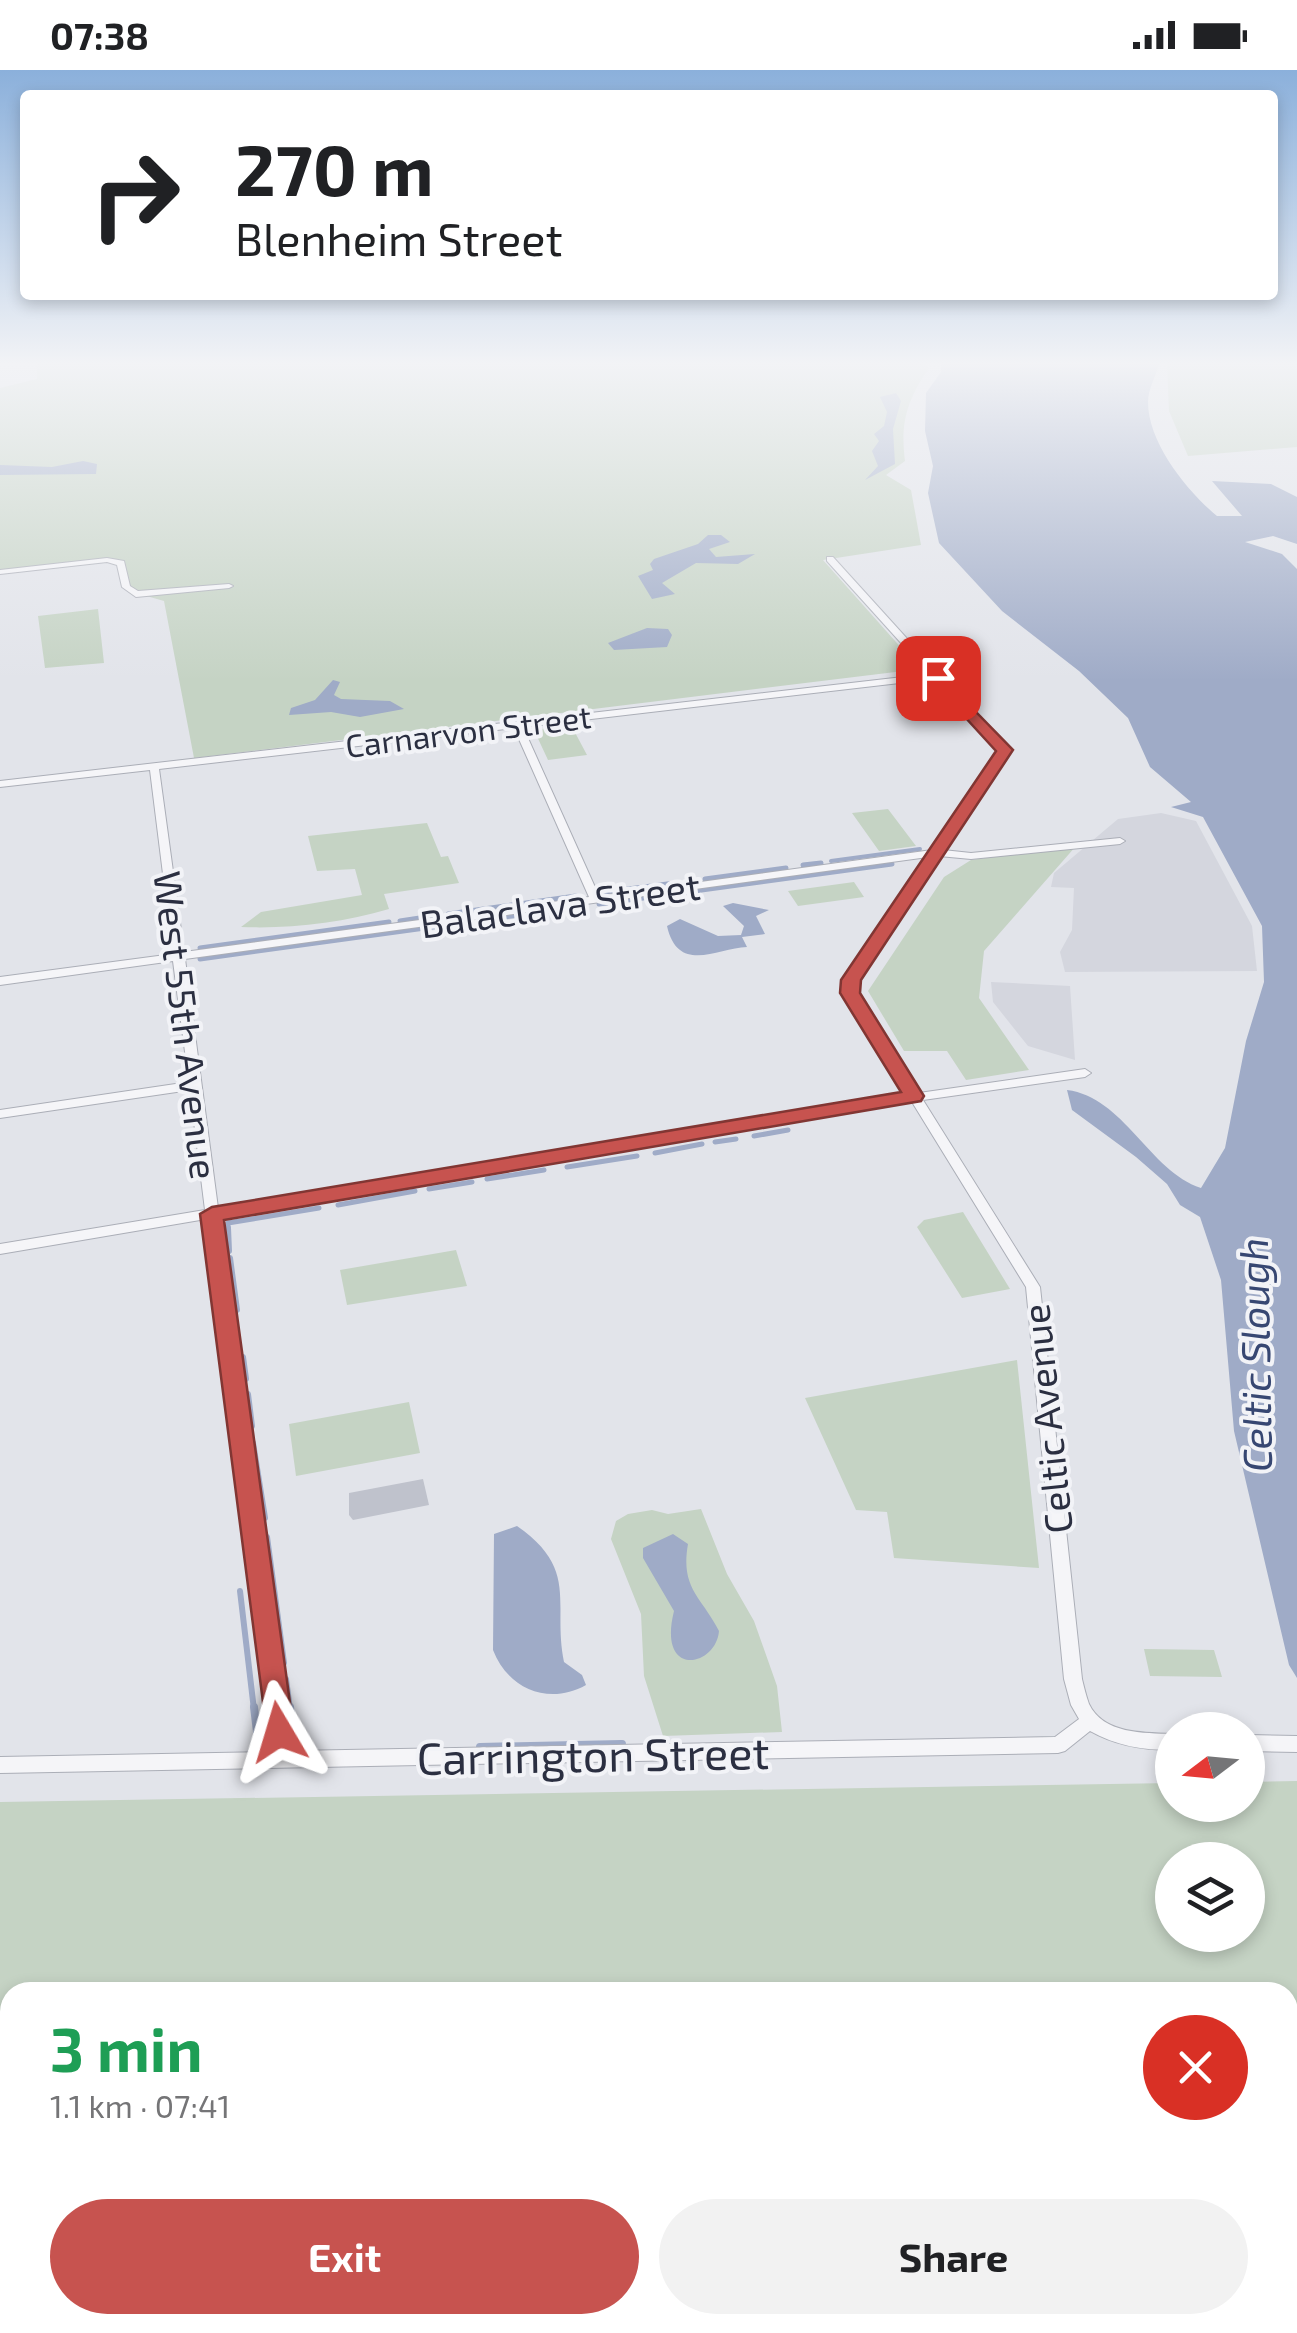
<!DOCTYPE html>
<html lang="en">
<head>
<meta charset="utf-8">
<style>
	:root { --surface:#fff; --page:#f2f2f2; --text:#202124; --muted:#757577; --accent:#c7534f }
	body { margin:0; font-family:"Exo 2",sans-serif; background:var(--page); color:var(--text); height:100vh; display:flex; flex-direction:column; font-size:38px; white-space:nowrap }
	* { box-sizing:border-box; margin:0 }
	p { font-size:32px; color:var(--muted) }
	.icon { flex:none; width:55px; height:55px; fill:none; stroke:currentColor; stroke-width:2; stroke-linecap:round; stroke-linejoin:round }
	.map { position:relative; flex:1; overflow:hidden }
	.sheet { position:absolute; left:0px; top:1912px; width:1298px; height:352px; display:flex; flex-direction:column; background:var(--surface); border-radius:30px 30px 0 0; box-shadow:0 5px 15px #0003 }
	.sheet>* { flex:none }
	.hud { position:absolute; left:20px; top:20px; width:1258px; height:210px; border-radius:10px; box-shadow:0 5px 15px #0003; background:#fff; color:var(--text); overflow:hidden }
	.needle { width:65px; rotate:254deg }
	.buttons { position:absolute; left:1155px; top:1642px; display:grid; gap:20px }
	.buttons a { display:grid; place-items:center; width:110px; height:110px; border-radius:50%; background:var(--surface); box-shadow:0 5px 15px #0003; font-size:50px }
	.pin { position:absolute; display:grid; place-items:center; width:85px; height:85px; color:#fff; margin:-42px; border-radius:20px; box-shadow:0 5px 15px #0006 }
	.me { position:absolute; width:110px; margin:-55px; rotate:353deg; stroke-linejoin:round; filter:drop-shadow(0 0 8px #0008) }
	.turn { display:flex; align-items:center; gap:35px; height:210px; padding:0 50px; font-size:45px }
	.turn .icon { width:130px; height:130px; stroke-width:2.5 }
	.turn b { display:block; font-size:70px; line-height:85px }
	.round { display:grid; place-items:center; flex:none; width:105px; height:105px; border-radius:52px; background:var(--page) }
	.headline { display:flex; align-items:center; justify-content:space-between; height:170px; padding:0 50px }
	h1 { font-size:60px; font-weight:700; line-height:75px; color:#1e9e55 }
	.button { display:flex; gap:20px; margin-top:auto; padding:20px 50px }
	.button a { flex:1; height:115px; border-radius:60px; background:var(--accent); color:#fff; font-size:40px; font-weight:700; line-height:115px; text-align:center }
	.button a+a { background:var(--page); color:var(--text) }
	.status { display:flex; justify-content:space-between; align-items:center; height:70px; padding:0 50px; background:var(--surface); direction:ltr }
	.status svg { height:28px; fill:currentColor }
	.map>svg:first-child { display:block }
	.built { fill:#d4d6de }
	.green { fill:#c5d3c4; fill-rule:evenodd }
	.water { fill:#9fabc7 }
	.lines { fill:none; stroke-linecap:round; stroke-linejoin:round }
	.stream-far3 { stroke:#9fabc7; stroke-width:4 }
	.stream-far2 { stroke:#9fabc7; stroke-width:5 }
	.stream-far1 { stroke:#9fabc7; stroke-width:6 }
	.stream { stroke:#9fabc7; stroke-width:8 }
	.building { fill:#bfc2cc }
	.minor-casing { stroke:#abaeb7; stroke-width:2 }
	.minor { fill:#f5f5f8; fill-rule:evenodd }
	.route { fill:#c7534f; stroke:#813633; stroke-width:2.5 }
	.labels { text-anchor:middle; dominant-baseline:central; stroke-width:8; stroke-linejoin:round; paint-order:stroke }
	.far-street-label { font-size:32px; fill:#2b2f41; stroke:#f2f3f7 }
	.street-label { font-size:38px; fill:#2b2f41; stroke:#f2f3f7 }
	.water-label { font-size:40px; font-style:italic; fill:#374772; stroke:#f2f3f7 }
	.near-street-label { font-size:45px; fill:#2b2f41; stroke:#f2f3f7 }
</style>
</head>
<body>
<div class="status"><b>07:38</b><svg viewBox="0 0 49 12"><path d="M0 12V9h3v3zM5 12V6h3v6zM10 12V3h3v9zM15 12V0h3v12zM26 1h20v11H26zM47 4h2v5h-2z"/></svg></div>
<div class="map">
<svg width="1297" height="2263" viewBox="0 0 1297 2263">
	<rect width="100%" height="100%" fill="#e2e4ea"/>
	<!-- built -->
	<path class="built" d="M1161,743L1196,751L1252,856L1257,901L1065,902L1060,882L1072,860L1074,818L1051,817L1054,803L1118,749Z
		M991,912L1070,916L1075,990L1028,976L993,932Z"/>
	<!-- green -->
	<path class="green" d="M37,294H924L929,298C907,330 900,353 905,391L886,405L911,420L921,475L823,490L920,599L194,688L164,531L129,521L121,493L107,490L0,500V318L37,309Z
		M1167,294H1297V377L1188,386L1169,341Z
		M98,539L104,593L45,598L38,546Z
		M571,655L587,685L548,690L534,660Z
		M888,739L916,776L879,781L852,743Z
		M427,753L441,787L448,786L459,813L384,824L389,839C342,853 289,859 241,857L261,842L362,825L355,799L317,801L308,766Z
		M1076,776L984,881L979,928L1029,1000L966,1010L947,981H904L868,921L944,807L971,790Z
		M854,812L864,827L798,836L788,821Z
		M963,1142L1010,1219L962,1228L917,1157L924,1150Z
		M456,1180L467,1216L347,1235L340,1200Z
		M1017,1290L1039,1498L894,1488L887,1442L856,1440L805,1328Z
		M409,1332L420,1383L296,1406L289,1354Z
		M701,1439L727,1504L754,1551L777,1616L782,1662L663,1666L644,1606L641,1544L611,1469L616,1451L628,1444L652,1440L668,1444Z
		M1144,1579L1214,1580L1222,1607L1150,1606Z
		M1297,1711V2263H0V1732L1172,1713V1735H1248V1712ZM1172,1790H1248V1865H1172ZM10,1922H1288V2255H10Z"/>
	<!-- water -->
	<path class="water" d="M941,294H1159C1156,306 1148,319 1148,332C1148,373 1187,421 1217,446H1242L1212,411L1271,414L1297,427V474L1273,466L1245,472L1282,484L1297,499V1608L1289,1595L1234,1361L1221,1210L1200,1147L1180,1135L1167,1114L1136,1087L1072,1040L1067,1020C1124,1027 1149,1101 1201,1118L1225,1078L1246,971L1264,912L1262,856L1203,747L1171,737L1191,732L1150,697L1128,648L1079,601L1002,541L939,473L928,423L933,396L925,361L926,323L941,302Z
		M896,323L901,331L893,359L895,394L865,410L878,396L872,381L879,371L874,364L884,356L887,342L880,327Z
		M83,391L97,394L96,404L0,405V395L52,397Z
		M721,465L730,472L709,479L716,487L755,484L738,494L696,493L662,513L675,524L652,529L638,506L653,500L650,494L654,489L698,474L708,465Z
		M647,558L668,559L672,565L667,577L614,580L608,573Z
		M333,610L340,612L334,625L341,629L390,631L404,639L360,647L331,642L289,645L291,638L315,630Z
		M733,833L769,840L756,846L765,864L742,867L747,877C718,878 678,905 667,856L680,849L718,866L741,865L744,856L723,836Z
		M517,1456C580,1500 552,1533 564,1592L582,1605L586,1615C549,1636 508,1619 493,1580L494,1464Z
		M673,1464L688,1474C680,1519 702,1527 719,1561C716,1597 657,1609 674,1541L643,1488V1478Z"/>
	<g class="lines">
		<!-- stream-far3 -->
		<path class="stream-far3" d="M831,791L920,779"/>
		<!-- stream-far2 -->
		<path class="stream-far2" d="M803,795L821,793
			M705,809L786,798
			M605,822L675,813
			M599,834L892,794
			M448,844L576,826
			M504,847L560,840
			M400,851L433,846
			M200,878L389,852
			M200,889L476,851
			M754,1066L788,1060
			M715,1072L736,1069
			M655,1083L702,1074
			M567,1097L637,1086
			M487,1109L544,1100
			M429,1119L472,1112
			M338,1135L415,1121
			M228,1161V1153L319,1138"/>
		<!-- stream-far1 -->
		<path class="stream-far1" d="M228,1158L229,1181
			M230,1188L237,1240
			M243,1287L246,1309
			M248,1324L252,1356
			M253,1373L265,1448
			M267,1467L284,1593
			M240,1521L254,1640
			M286,1609L290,1640"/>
		<!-- stream -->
		<path class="stream" d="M254,1637L258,1670
			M290,1637L295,1674
			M480,1677L622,1674"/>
	</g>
	<!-- building -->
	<path class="building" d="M423,1409L429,1435L353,1450L349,1445V1423Z"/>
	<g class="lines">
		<!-- minor casing -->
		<g class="minor-casing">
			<path id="minor" d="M827,487H833L1009,681L943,780L971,783L1120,768L1125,771L1120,774L971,789L939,786L857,910L856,923L919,1023L1085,999L1091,1003L1085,1007L923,1030L1040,1217L1082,1609C1084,1617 1086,1626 1089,1634C1103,1664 1144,1663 1172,1664V1680C1143,1680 1116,1676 1090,1661L1065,1681L1058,1683L0,1703V1687L273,1682L206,1149L0,1184V1174L205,1140L190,1020L0,1048V1040L189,1012L173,891L0,915V907L173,884L150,700L0,717V711L929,604L827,491ZM934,609L999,681L932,780L599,826L523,657ZM514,658L589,827L184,882L159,699ZM928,787L845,910L844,923L907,1025L790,1042L218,1138L185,889ZM912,1032L1026,1217L1064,1609L1071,1635L1079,1649L1055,1667L291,1681L219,1147L790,1050Z
				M107,488L124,491L130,516L138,521L229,514L233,516L229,518L136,527L122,517L117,495L107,492L0,504V500Z
				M1248,1665L1297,1666V1682L1248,1681Z"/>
		</g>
		<!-- minor -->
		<use href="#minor" class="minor"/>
	</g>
	<!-- sky -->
	<linearGradient id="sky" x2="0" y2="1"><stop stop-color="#8bb0db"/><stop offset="0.48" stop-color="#f2f3f6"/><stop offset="1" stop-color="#f2f3f6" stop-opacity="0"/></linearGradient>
	<rect width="1297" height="611" fill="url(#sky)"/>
	<!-- route -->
	<path class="route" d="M938,603L1013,680L861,910L860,923L924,1026L921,1031L224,1150L294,1662L290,1671L279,1675L268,1671L200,1144L212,1137L901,1022L840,923L841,910L996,681L932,611L930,608Z"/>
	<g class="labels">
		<!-- far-street labels -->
		<g class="far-street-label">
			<text transform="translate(468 660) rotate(-7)">Carnarvon Street</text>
		</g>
		<!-- street labels -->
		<g class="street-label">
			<text transform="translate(560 834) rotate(-8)">Balaclava Street</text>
			<text transform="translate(187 955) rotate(83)">West 55th Avenue</text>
			<text transform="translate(1046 1349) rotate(-96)">Celtic Avenue</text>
		</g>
		<!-- water labels -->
		<g class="water-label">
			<text transform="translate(1254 1285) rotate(-91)">Celtic Slough</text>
		</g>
		<!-- near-street labels -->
		<g class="near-street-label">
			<text transform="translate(593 1684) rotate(-1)">Carrington Street</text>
		</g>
	</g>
</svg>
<div class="buttons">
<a><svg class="needle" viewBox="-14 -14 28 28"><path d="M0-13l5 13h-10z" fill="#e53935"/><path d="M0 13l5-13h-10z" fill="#757577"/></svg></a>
<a><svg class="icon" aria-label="layers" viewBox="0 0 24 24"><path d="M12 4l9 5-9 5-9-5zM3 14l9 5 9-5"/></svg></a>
</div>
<div class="pin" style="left:938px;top:608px;background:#d93025"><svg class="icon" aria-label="arrive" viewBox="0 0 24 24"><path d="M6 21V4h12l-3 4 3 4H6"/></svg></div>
<svg class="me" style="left:279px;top:1662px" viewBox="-20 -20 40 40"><path d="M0-17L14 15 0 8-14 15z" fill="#c7534f" stroke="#fff" stroke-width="4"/></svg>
<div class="hud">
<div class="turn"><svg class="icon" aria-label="right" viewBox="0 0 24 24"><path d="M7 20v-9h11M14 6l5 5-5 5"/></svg><div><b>270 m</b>Blenheim Street</div></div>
</div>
<section class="sheet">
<div class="headline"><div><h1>3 min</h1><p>1.1 km · 07:41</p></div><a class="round" style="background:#d93025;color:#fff"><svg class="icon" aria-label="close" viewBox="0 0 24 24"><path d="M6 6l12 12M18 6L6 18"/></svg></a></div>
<div class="button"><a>Exit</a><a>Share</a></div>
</section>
</div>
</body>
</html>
